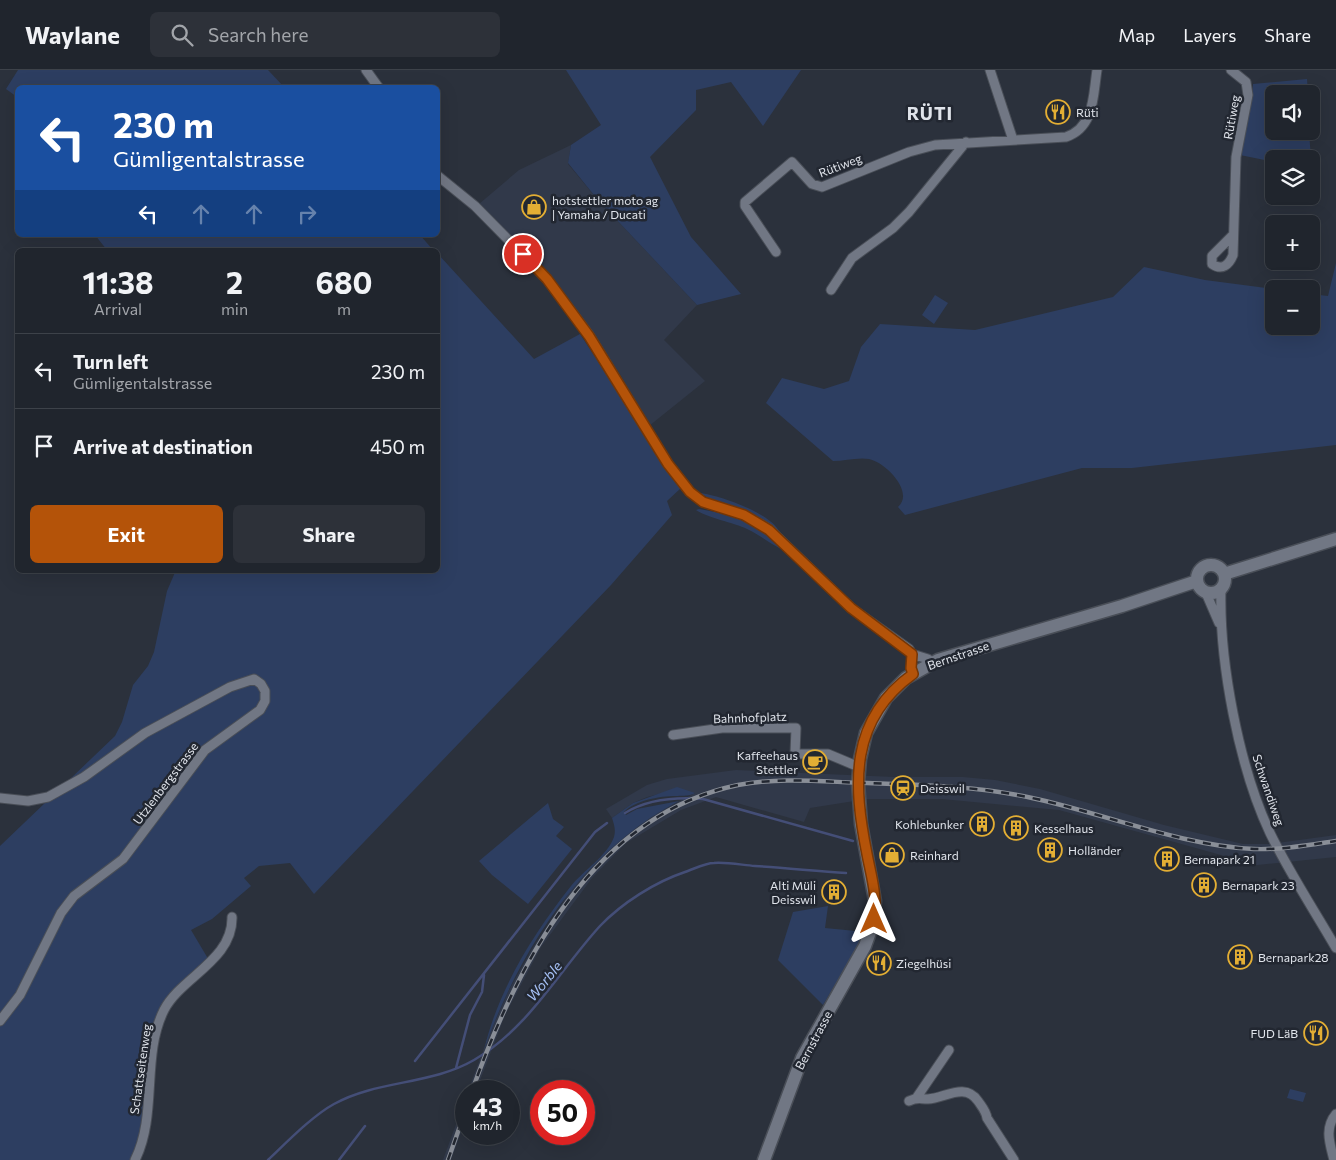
<!DOCTYPE html>
<html lang="en">
<head>
<meta charset="utf-8">
<style>
	:root { --surface:#20252d; --page:#2d3139; --text:#f1f3f6; --muted:#a2a5aa; --line:#3d4249; --accent:#b45309 }
	body { margin:0; font-family:Commissioner,sans-serif; background:var(--page); color:var(--text); height:100vh; display:flex; flex-direction:column; font-size:19px; white-space:nowrap }
	* { box-sizing:border-box; margin:0 }
	p { font-size:16px; color:var(--muted) }
	.icon { flex:none; width:28px; height:28px; fill:none; stroke:currentColor; stroke-width:2; stroke-linecap:round; stroke-linejoin:round }
	.map { position:relative; flex:1; overflow:hidden }
	.side { position:absolute; left:15px; top:178px; width:425px; height:325px; display:flex; flex-direction:column; background:var(--surface); border-radius:8px; box-shadow:0 5px 20px #0002,0 0 0 1px var(--line) }
	.side>* { flex:none }
	.top-card { position:absolute; left:15px; top:15px; width:425px; height:152px; border-radius:8px; box-shadow:0 5px 20px #0002,0 0 0 1px var(--line); background:#1a4fa0; color:#fff; overflow:hidden }
	.buttons { position:absolute; left:1265px; top:15px; display:grid; gap:10px }
	.buttons a { display:grid; place-items:center; width:55px; height:55px; border-radius:8px; background:var(--surface); box-shadow:0 5px 20px #0002,0 0 0 1px var(--line); font-size:25px }
	.speed { position:absolute; left:455px; top:1010px; display:flex; gap:10px; font-size:25px; font-weight:700; text-align:center }
	.speed>* { display:grid; place-content:center; width:65px; height:65px; border-radius:50%; background:var(--surface); box-shadow:0 5px 20px #0002,0 0 0 1px var(--line); line-height:1 }
	.speed small { font-size:12px; font-weight:400 }
	.speed .limit { border:8px solid #d22; background:#fff; color:#111 }
	.pin { position:absolute; display:grid; place-items:center; width:42px; height:42px; color:#fff; margin:-21px; border:2px solid #fff; border-radius:50%; box-shadow:0 1px 5px #0007 }
	.me { position:absolute; width:55px; margin:-28px; rotate:0deg; stroke-linejoin:round; filter:drop-shadow(0 0 4px #0008) }
	.turn { display:flex; align-items:center; gap:18px; height:105px; padding:0 15px; font-size:22px }
	.turn .icon { width:65px; height:65px; stroke-width:2.5 }
	.turn b { display:block; font-size:35px; line-height:42px }
	.lanes { display:flex; align-items:center; height:48px; padding:0 15px; background:#0003; justify-content:center; gap:25px; direction:ltr }
	.lanes .off { opacity:.35 }
	.eta { display:flex; justify-content:space-evenly; align-items:center; height:85px; text-align:center }
	.eta b { font-size:30px; font-weight:700; line-height:35px }
	.button { display:flex; gap:10px; margin-top:auto; padding:10px 15px }
	.button a { flex:1; height:58px; border-radius:8px; background:var(--accent); color:#fff; font-size:20px; font-weight:700; line-height:58px; text-align:center }
	.button a+a { background:var(--page); color:var(--text) }
	ul { padding:0; list-style:none }
	li { display:flex; align-items:center; gap:15px; height:75px; padding:0 15px; border-top:1px solid var(--line) }
	li div { flex:1 }
	li b { display:block; font-size:19px }
	li em { font-style:normal }
	header { display:flex; align-items:center; gap:30px; box-sizing:border-box; height:70px; padding:0 25px; background:var(--surface); border-bottom:1px solid var(--line) }
	header strong { font-size:24px }
	nav { display:flex; gap:28px; margin-inline-start:auto; font-size:18px }
	.search { width:350px; height:45px; background:var(--page); display:flex; align-items:center; gap:12px; box-sizing:border-box; padding:0 18px; border-radius:8px; color:var(--muted); font-size:19px }
	.map>svg:first-child { display:block }
	.built { fill:#31394a }
	.green { fill:#2d3e61 }
	.lines { fill:none; stroke-linecap:round; stroke-linejoin:round }
	.stream { stroke:#444e77; stroke-width:2.5 }
	.minor-casing { stroke:#494e57; stroke-width:11 }
	.secondary-casing { stroke:#494e57; stroke-width:15 }
	.minor { stroke:#717784; stroke-width:9 }
	.secondary { stroke:#717784; stroke-width:12 }
	.rail-casing { stroke:#898e97; stroke-width:4.5 }
	.rail { stroke:#222731; stroke-width:2.5; stroke-dasharray:8; stroke-linecap:butt }
	.route-casing { stroke:#753606; stroke-width:12 }
	.route { stroke:#b45309; stroke-width:9 }
	.labels { text-anchor:middle; dominant-baseline:central; stroke-width:5; stroke-linejoin:round; paint-order:stroke }
	.poi-label { font-size:12px; fill:#e0e4eb; stroke:#222731; text-anchor:start }
	.street-label { font-size:12px; fill:#e0e4eb; stroke:#222731 }
	.water-label { font-size:14px; font-style:italic; fill:#a5c0f5; stroke:#222731 }
	.district-label { font-size:18px; font-weight:bold; letter-spacing:1px; fill:#e0e4eb; stroke:#222731 }
</style>
</head>
<body>
<header>
<strong>Waylane</strong>
<div class="search"><svg class="icon" aria-label="search" viewBox="0 0 24 24"><circle cx="10" cy="10" r="6"/><path d="M15 15l6 6"/></svg>Search here</div>
<nav><a>Map</a><a>Layers</a><a>Share</a></nav>
</header>
<div class="map">
<svg width="1336" height="1090" viewBox="0 0 1336 1090">
	<rect width="100%" height="100%" fill="#2b313c"/>
	<!-- built -->
	<path class="built" d="M571,75L568,94L598,130L697,235L664,270L705,311L649,356L621,306L589,259L479,134L519,100Z
		M736,700L894,707H963L995,710L1040,719L1164,755L1243,774H1270L1336,765V787L1257,795L1059,740L942,729H867L810,738L804,752L716,727L681,740L626,773L592,808L541,877L505,945L476,1021H468L489,965L509,920L532,879L571,820L611,777L633,760L661,741L695,723L659,724L647,727L633,733L612,748L606,739L647,715L667,709Z
		M466,1027V1048L451,1090H443Z"/>
	<!-- green -->
	<path class="green" d="M18,0H268L284,17L18,18L17,27L6,19Z
		M566,0H801L763,56L731,12L696,20V40L650,87L691,167L741,224L697,235L598,130L568,93L571,75L601,55Z
		M1307,9L1308,24H1274V61H1309L1311,89H1274V92L1240,85L1252,28L1253,14Z
		M95,165H420L433,180H107Z
		M438,184L534,289L580,264L681,418L667,431L672,445L611,515L314,824L290,793L259,796L244,808L251,816L212,849L191,860L210,892L162,945L146,1048L135,1090H0V776L115,666L122,652L133,615L148,596L154,582L167,521L176,500H438Z
		M1336,193V375L1132,398H1082L905,445L898,437C915,422 885,392 869,389C858,387 844,391 833,391L766,333L782,308L824,319L849,311L861,277L880,254L975,260L1113,227L1144,197L1205,210L1274,219V256H1311V224L1328,226Z
		M935,225L948,233L934,254L922,245Z
		M700,423C719,425 770,443 779,461L742,440L711,430Z
		M699,439C729,444 762,454 782,478L781,479C769,473 760,465 747,459C735,453 705,447 696,440Z
		M677,717L695,723C688,727 684,725 676,726C660,726 636,730 624,742L626,745L637,739L679,731C583,781 519,880 484,980C498,920 533,864 571,816C584,800 607,786 614,767C616,760 614,754 612,748L633,733Z
		M548,733L553,749L564,757L556,766L572,779L528,834L492,805L479,791Z
		M828,836L825,858L866,862L823,935L778,890L793,842Z
		M1290,1019L1306,1023L1303,1032L1287,1028Z"/>
	<g class="lines">
		<!-- stream -->
		<path class="stream" d="M625,743C648,729 677,727 703,729L853,771
			M415,991L595,762L607,753
			M456,998L470,945L482,922L484,905
			M268,1090C286,1073 312,1046 334,1034C377,1010 431,1015 474,990C529,958 558,902 600,856C622,833 655,812 685,802C694,799 705,793 714,793C727,792 742,795 755,796C786,798 816,801 846,803
			M339,1090L365,1056"/>
		<!-- minor casing -->
		<g class="minor-casing">
			<path id="minor" d="M366,0L379,18
				M990,0L1013,70
				M1231,0L1246,12L1248,25L1236,87L1233,185C1229,195 1222,201 1212,194V186L1232,166
				M438,106L475,136L547,209L589,265L668,394L690,422L703,432L744,445L769,459L851,538L909,579L913,586L911,598L913,604
				M776,182L745,136V132L792,92L812,114L822,117L909,82L935,75L1066,67C1095,57 1093,25 1097,0
				M831,220L852,188L893,158L909,142L966,72
				M1221,519C1219,592 1239,697 1270,763C1289,802 1314,840 1336,878
				M1206,523L1219,553
				M912,584L928,589L932,593
				M673,665L722,658H796L795,684H828L859,697
				M0,728L28,731L48,727L84,707L145,663L230,617L254,609L261,614L265,621V631L260,640L205,680L123,789L74,826L61,843L20,925L0,951
				M917,1027L949,980
				M909,1031C917,1027 919,1029 928,1029C945,1028 965,1012 978,1031C982,1037 986,1041 987,1048L1014,1090
				M135,1090C158,1044 141,986 164,940C181,907 233,890 232,847
				M1334,1090C1330,1074 1324,1058 1336,1044"/>
		</g>
		<!-- secondary casing -->
		<g class="secondary-casing">
			<path id="secondary" d="M1197 509a14 14 0 1 1 28 0a14 14 0 1 1-28 0Z
				M1224,504L1336,469
				M764,1090L802,988L865,876L873,854L875,831L861,754L858,713L860,689L866,663L886,628L906,608L938,590L1122,536L1197,511"/>
		</g>
		<!-- minor -->
		<use href="#minor" class="minor"/>
		<!-- secondary -->
		<use href="#secondary" class="secondary"/>
		<!-- rail casing -->
		<g class="rail-casing">
			<path id="rail" d="M472,1021C517,894 593,745 738,715C780,707 825,712 867,713C923,715 978,716 1032,728C1103,743 1182,776 1254,779C1281,780 1309,775 1336,771
				M448,1090L466,1039"/>
		</g>
		<!-- rail -->
		<use href="#rail" class="rail"/>
	</g>
	<g class="lines">
		<!-- route casing -->
		<g class="route-casing">
			<path id="route" d="M523,184L547,209L589,266L668,394L690,422L703,432L744,445L769,460L851,538L912,584L911,598L913,604C849,650 853,714 867,784C871,805 878,828 874,849"/>
		</g>
		<!-- route -->
		<use href="#route" class="route"/>
	</g>
	<!-- icons -->
	<defs>
		<g id="restaurant-ring" transform="scale(1.25)"><circle r="9.5" fill="#222731" stroke="#e3ae34" stroke-width="1.5"/><path d="M-5-6h1v4h1v-4h1v4h1v-4h1v5L-1.5 .5V6h-2V.5L-5-1ZM5-6V6H3V1.5H1.5Q1.5-4 5-6Z" fill="#e3ae34"/></g>
		<g id="shop-ring" transform="scale(1.25)"><circle r="9.5" fill="#222731" stroke="#e3ae34" stroke-width="1.5"/><path d="M-5-2.5h2.3a2.7 3.5 0 0 1 5.4 0H5L5.5 6h-11ZM-1.5-2.5h3a1.5 2.3 0 0 0-3 0Z" fill="#e3ae34"/></g>
		<g id="cafe-ring" transform="scale(1.25)"><circle r="9.5" fill="#222731" stroke="#e3ae34" stroke-width="1.5"/><path d="M-5.5-4.5H6V0H3Q3 3.5 0 3.5H-2.5Q-5.5 3.5-5.5 0ZM3-3.2v2h1.7v-2ZM-6 4.5H4V6H-6Z" fill="#e3ae34"/></g>
		<g id="station-ring" transform="scale(1.25)"><circle r="9.5" fill="#222731" stroke="#e3ae34" stroke-width="1.5"/><path d="M-3-6H3Q5-6 5-4V2Q5 4 3 4L4.5 6H3L1.5 4h-3L-3 6H-4.5L-3 4Q-5 4-5 2V-4Q-5-6-3-6ZM-3.5-4v3h7v-3ZM-3.5 1v1.5H-2V1ZM2 1v1.5H3.5V1Z" fill="#e3ae34"/></g>
		<g id="building-ring" transform="scale(1.25)"><circle r="9.5" fill="#222731" stroke="#e3ae34" stroke-width="1.5"/><path d="M-4-6H4V6H1V3H-1V6H-4ZM-2.5-4.3h1.7v1.8h-1.7ZM.8-4.3h1.7v1.8H.8ZM-2.5-1h1.7V.8h-1.7ZM.8-1h1.7V.8H.8Z" fill="#e3ae34"/></g>
	</defs>
	<g fill-rule="evenodd">
		<use href="#restaurant-ring" x="1058" y="42"/>
		<use href="#shop-ring" x="534" y="137"/>
		<use href="#cafe-ring" x="815" y="692"/>
		<use href="#station-ring" x="903" y="718"/>
		<use href="#building-ring" x="982" y="754"/>
		<use href="#building-ring" x="1016" y="758"/>
		<use href="#building-ring" x="1050" y="780"/>
		<use href="#shop-ring" x="892" y="785"/>
		<use href="#building-ring" x="1167" y="789"/>
		<use href="#building-ring" x="1204" y="815"/>
		<use href="#building-ring" x="834" y="822"/>
		<use href="#building-ring" x="1240" y="887"/>
		<use href="#restaurant-ring" x="879" y="893"/>
		<use href="#restaurant-ring" x="1316" y="963"/>
	</g>
	<g class="labels">
		<!-- poi labels -->
		<g class="poi-label">
			<text x="1076" y="42">Rüti</text>
			<text x="552" y="130">hotstettler moto ag<tspan x="552" dy="14">| Yamaha / Ducati</tspan></text>
			<text x="798" y="685" text-anchor="end">Kaffeehaus<tspan x="798" dy="14">Stettler</tspan></text>
			<text x="920" y="718">Deisswil</text>
			<text x="964" y="754" text-anchor="end">Kohlebunker</text>
			<text x="1034" y="758">Kesselhaus</text>
			<text x="1068" y="780">Holländer</text>
			<text x="910" y="785">Reinhard</text>
			<text x="1184" y="789">Bernapark 21</text>
			<text x="816" y="815" text-anchor="end">Alti Müli<tspan x="816" dy="14">Deisswil</tspan></text>
			<text x="1222" y="815">Bernapark 23</text>
			<text x="1258" y="887">Bernapark28</text>
			<text x="896" y="893">Ziegelhüsi</text>
			<text x="1298" y="963" text-anchor="end">FUD LäB</text>
		</g>
		<!-- street labels -->
		<g class="street-label">
			<text transform="translate(1231 47) rotate(-80)">Rütiweg</text>
			<text transform="translate(840 95) rotate(-21)">Rütiweg</text>
			<text transform="translate(958 585) rotate(-19)">Bernstrasse</text>
			<text transform="translate(750 647) rotate(-2)">Bahnhofplatz</text>
			<text transform="translate(165 713) rotate(-53)">Utzlenbergstrasse</text>
			<text transform="translate(1269 720) rotate(71)">Schwandiweg</text>
			<text transform="translate(813 970) rotate(-62)">Bernstrasse</text>
			<text transform="translate(140 999) rotate(-82)">Schattseitenweg</text>
		</g>
		<!-- water labels -->
		<g class="water-label">
			<text transform="translate(544 911) rotate(-51)">Worble</text>
		</g>
		<!-- district labels -->
		<g class="district-label">
			<text x="930" y="43">RÜTI</text>
		</g>
	</g>
</svg>
<div class="buttons">
<a><svg class="icon" aria-label="sound" viewBox="0 0 24 24"><path d="M4 9h4l5-4v14l-5-4H4zM17 9q2 3 0 6"/></svg></a>
<a><svg class="icon" aria-label="layers" viewBox="0 0 24 24"><path d="M12 4l9 5-9 5-9-5zM3 14l9 5 9-5"/></svg></a>
<a>+</a>
<a>−</a>
</div>
<div class="speed"><div>43<small>km/h</small></div><div class="limit">50</div></div>
<div class="pin" style="left:523px;top:184px;background:#d93025"><svg class="icon" aria-label="arrive" viewBox="0 0 24 24"><path d="M6 21V4h12l-3 4 3 4H6"/></svg></div>
<svg class="me" style="left:874px;top:849px" viewBox="-20 -20 40 40"><path d="M0-17L14 15 0 8-14 15z" fill="#b45309" stroke="#fff" stroke-width="4"/></svg>
<div class="top-card">
<div class="turn"><svg class="icon" aria-label="left" viewBox="0 0 24 24"><path d="M17 20v-9H6M10 6l-5 5 5 5"/></svg><div><b>230 m</b>Gümligentalstrasse</div></div>
<div class="lanes"><svg class="icon" aria-label="left" viewBox="0 0 24 24"><path d="M17 20v-9H6M10 6l-5 5 5 5"/></svg><svg class="icon off" aria-label="ahead" viewBox="0 0 24 24"><path d="M12 20V5M6 11l6-6 6 6"/></svg><svg class="icon off" aria-label="ahead" viewBox="0 0 24 24"><path d="M12 20V5M6 11l6-6 6 6"/></svg><svg class="icon off" aria-label="right" viewBox="0 0 24 24"><path d="M7 20v-9h11M14 6l5 5-5 5"/></svg></div>
</div>
<section class="side">
<div class="eta">
<div><b>11:38</b><p>Arrival</p></div>
<div><b>2</b><p>min</p></div>
<div><b>680</b><p>m</p></div>
</div>
<ul>
<li><svg class="icon" aria-label="left" viewBox="0 0 24 24"><path d="M17 20v-9H6M10 6l-5 5 5 5"/></svg><div><b>Turn left</b><p>Gümligentalstrasse</p></div><em>230 m</em></li>
<li><svg class="icon" aria-label="arrive" viewBox="0 0 24 24"><path d="M6 21V4h12l-3 4 3 4H6"/></svg><div><b>Arrive at destination</b></div><em>450 m</em></li>
</ul>
<div class="button"><a>Exit</a><a>Share</a></div>
</section>
</div>
</body>
</html>
